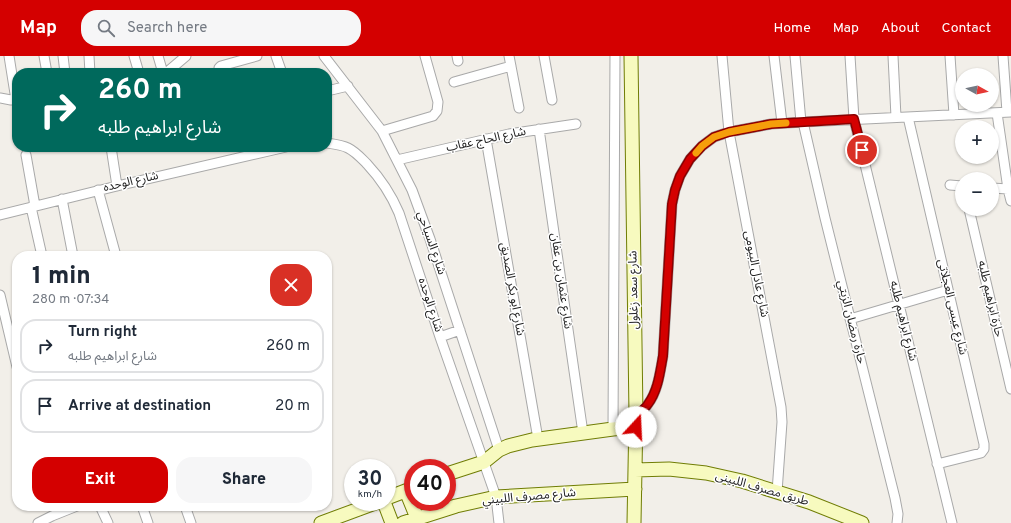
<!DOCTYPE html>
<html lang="en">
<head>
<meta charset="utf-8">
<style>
	:root { --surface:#fff; --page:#f6f6f7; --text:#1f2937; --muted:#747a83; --line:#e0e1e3; --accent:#d40000 }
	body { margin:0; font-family:Overpass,"Noto Sans Arabic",sans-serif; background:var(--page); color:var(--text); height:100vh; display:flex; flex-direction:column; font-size:15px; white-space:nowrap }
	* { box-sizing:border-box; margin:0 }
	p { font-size:13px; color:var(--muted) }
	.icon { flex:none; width:22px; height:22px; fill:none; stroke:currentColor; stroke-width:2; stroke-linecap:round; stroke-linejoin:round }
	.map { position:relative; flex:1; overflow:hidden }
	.panel { position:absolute; left:12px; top:195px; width:320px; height:260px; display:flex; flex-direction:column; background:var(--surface); border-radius:16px; box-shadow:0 1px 3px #0004 }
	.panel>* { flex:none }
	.banner { position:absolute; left:12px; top:12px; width:320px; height:84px; border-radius:16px; box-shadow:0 1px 3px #0004; background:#00695c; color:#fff; overflow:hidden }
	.needle { width:26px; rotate:98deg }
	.buttons { position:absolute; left:955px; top:12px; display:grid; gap:8px }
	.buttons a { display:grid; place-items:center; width:44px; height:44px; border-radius:50%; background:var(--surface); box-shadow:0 1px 3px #0004; font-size:20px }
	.speed { position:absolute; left:344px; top:403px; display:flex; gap:8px; font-size:20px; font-weight:700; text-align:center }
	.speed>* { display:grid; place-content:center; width:52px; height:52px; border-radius:50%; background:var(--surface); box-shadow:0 1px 3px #0004; line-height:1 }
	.speed small { font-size:10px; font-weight:400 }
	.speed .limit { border:6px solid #d22; background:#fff; color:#111 }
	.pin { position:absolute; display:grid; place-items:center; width:34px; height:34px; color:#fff; margin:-17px; border:2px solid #fff; border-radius:50%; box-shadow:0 1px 4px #0007 }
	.me { position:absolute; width:44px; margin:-22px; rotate:20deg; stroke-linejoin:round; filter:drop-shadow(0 0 3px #0008) }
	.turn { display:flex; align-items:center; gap:14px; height:84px; padding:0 20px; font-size:18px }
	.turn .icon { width:52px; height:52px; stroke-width:2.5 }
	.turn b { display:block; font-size:28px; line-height:34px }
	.round { display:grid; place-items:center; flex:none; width:42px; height:42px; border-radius:16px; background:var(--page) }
	.overview { display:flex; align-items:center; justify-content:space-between; height:68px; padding:0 20px }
	h1 { font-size:24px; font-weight:800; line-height:30px }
	.button { display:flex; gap:8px; margin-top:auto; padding:8px 20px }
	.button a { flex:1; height:46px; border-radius:16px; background:var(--accent); color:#fff; font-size:16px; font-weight:800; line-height:46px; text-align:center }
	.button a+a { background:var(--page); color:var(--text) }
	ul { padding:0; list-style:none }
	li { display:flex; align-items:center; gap:12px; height:54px; margin:0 8px 6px; padding:0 12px; border:2px solid var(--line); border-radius:16px }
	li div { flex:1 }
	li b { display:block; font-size:15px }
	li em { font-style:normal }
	header { display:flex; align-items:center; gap:24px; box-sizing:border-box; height:56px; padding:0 20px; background:var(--accent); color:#fff }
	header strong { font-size:19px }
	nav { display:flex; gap:22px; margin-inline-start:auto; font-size:14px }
	.search { width:280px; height:36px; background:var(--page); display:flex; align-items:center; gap:10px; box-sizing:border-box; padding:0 14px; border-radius:16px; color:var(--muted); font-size:15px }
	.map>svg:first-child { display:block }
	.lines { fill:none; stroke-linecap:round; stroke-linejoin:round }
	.street-casing { stroke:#a9a9a9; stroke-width:11 }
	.secondary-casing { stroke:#707d05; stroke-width:15 }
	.street { stroke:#fff; stroke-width:9 }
	.secondary { stroke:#f7fabf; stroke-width:13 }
	.route-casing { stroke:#8a0000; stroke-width:10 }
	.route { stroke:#d40000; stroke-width:7 }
	.slow { stroke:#f59e0b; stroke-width:7 }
	.labels { text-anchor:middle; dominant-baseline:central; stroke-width:3; stroke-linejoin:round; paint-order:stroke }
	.street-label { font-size:12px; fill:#222; stroke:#fff }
</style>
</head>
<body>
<header>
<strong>Map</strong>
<div class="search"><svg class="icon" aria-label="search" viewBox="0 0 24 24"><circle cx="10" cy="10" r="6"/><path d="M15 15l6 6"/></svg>Search here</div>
<nav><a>Home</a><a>Map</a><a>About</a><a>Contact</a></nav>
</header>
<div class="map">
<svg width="1011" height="467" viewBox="0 0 1011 467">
	<rect width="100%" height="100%" fill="#f2efe9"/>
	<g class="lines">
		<!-- street casing -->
		<g class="street-casing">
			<path id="street" d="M9,0L16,44
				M44,0L47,17
				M63,0L65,17
				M89,0L90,17
				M134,0L139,17
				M158,0L163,17
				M276,0L282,17
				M324,0L382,75L412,134L430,183L499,394
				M457,0L458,5
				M509,0L519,52
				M544,0L552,44
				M722,0L729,76L781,351L782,366L777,436
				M774,0L782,67
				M795,0L801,66
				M850,0L854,63L952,467
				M893,0L896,61
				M950,0L954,59
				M1003,0L1007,56
				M166,17L186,0
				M220,17L219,12L221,10L257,0
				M454,26L511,10
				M327,35L348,30
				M0,42L11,44H17
				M997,57L1008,133L1011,145
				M908,61L984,388V393L981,397L937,408
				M803,66L825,162L895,442L898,458L897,467
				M539,73L583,377
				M382,75L433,60L437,55L438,46L425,0
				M486,83L538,383
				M327,87C334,88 342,89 348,92C356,96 361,102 367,108C381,123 391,138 399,157L440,281L496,441L499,467
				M111,91L117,130
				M26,99L35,150
				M397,104L509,78L576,68
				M950,129L962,130
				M992,132L1008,133
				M98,134L116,200
				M62,143L73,200
				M31,151L42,200
				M969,153L1011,333
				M0,159L117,130L286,91
				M0,239L17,311
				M850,263L948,234
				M440,281L460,274
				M636,359C640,356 645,353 648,348C658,335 660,316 663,300L672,148L675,134L680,120L690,103L702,90L714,81L729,76L771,68L803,66L1011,56
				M613,373L615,0
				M100,450L108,467
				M142,450L148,467
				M185,450L191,467
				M38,467L52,460L77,450"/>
		</g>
		<!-- secondary casing -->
		<g class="secondary-casing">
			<path id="secondary" d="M631,0L636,359L634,467
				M635,414L669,413L706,417L742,425L809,446L862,467
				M447,418L484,406L499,394L508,390L532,384L613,373L636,371
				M406,435L417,462
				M387,442L413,432
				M384,446L392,467
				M321,467L378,446
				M403,467L456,450L496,441L635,433"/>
		</g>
		<!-- street -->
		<use href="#street" class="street"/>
		<!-- secondary -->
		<use href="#secondary" class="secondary"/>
	</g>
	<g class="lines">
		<!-- route casing -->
		<g class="route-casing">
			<path id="route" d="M636,371V359C640,356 645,353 648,348C658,335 660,316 663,300L672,148L675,134L680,120L690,103L702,90L714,81L729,76L771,68L854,63L862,94"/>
		</g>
		<!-- route -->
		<use href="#route" class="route"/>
		<!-- slow -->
		<path class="slow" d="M696,97L702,90L714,81L729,76L771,68L786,67"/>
	</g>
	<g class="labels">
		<!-- street labels -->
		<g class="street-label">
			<text transform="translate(486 84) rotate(-12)">شارع الحاج عقاب</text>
			<text transform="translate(131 126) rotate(-13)">شارع الوحده</text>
			<text transform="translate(431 187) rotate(71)">شارع السياحي</text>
			<text transform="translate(756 218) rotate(79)">شارع عادل البيومى</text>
			<text transform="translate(561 225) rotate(82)">شارع عثمان بن عفان</text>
			<text transform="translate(512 233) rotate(80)">شارع ابو بكر الصديق</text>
			<text transform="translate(634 234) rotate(-91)">شارع سعد زغلول</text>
			<text transform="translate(990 243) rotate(77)">حارة ابراهيم طلبه</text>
			<text transform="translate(430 249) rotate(72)">شارع الوحده</text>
			<text transform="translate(952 251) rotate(77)">شارع عيسى العجلاتى</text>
			<text transform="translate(903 265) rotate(76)">شارع ابراهيم طلبه</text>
			<text transform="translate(851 266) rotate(76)">حارة رمضان الزيتي</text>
			<text transform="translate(762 433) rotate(16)">طريق مصرف اللبينى</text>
			<text transform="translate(529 441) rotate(-5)">شارع مصرف اللبيني</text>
		</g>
	</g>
</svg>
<div class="buttons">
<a><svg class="needle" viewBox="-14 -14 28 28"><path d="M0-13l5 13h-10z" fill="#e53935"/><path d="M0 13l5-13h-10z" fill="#747a83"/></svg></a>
<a>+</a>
<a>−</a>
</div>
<div class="speed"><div>30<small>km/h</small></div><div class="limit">40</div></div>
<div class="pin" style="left:862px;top:94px;background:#d93025"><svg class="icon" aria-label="arrive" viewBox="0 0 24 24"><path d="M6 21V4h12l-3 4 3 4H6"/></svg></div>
<svg class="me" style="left:636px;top:371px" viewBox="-20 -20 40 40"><circle r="19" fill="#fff"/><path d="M0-13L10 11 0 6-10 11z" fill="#d40000"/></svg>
<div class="banner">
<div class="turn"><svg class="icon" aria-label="right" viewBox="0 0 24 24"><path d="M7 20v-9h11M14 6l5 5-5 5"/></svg><div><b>260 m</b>شارع ابراهيم طلبه</div></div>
</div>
<section class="panel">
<div class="overview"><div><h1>1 min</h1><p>280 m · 07:34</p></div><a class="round" style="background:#d93025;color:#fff"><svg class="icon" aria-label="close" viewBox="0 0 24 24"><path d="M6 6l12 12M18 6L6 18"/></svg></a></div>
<ul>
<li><svg class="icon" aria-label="right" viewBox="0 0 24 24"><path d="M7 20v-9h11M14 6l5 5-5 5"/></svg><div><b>Turn right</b><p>شارع ابراهيم طلبه</p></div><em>260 m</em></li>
<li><svg class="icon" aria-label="arrive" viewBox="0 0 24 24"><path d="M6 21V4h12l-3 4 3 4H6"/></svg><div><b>Arrive at destination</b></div><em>20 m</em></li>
</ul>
<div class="button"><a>Exit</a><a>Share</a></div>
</section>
</div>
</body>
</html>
